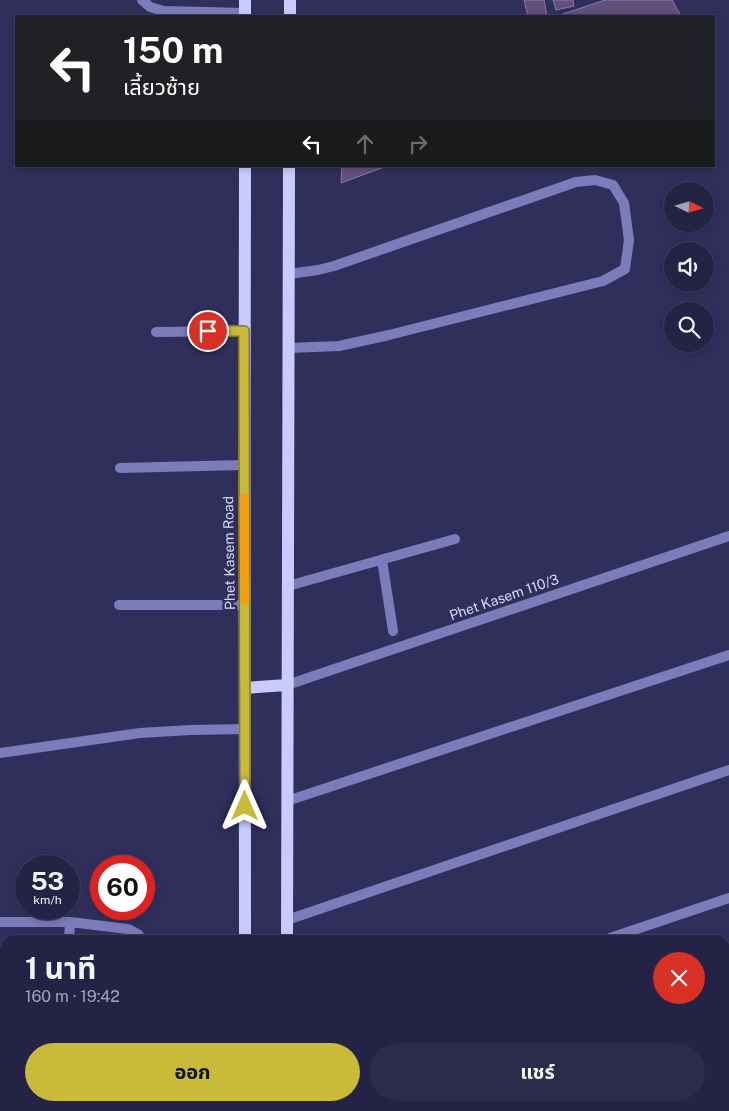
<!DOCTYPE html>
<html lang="th">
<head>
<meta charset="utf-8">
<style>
	:root { --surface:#242345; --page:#2c2b4c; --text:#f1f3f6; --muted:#a3a4b3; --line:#41405e; --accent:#c9ba3a }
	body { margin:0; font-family:"Public Sans","Noto Sans Thai",sans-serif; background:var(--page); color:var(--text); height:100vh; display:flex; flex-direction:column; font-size:19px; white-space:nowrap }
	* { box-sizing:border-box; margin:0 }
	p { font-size:16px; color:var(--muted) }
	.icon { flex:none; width:28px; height:28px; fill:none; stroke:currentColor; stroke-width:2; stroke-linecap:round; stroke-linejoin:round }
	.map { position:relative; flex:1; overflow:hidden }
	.sheet { position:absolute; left:0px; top:935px; width:730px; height:176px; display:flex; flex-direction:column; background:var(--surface); border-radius:15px 15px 0 0; box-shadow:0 2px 8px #0003,0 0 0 1px var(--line) }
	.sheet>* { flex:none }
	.banner { position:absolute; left:15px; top:15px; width:700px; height:152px; border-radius:0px; box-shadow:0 2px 8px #0003,0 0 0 1px var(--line); background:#202124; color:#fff; overflow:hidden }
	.needle { width:32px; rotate:95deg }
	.tools { position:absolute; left:664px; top:182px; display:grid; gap:10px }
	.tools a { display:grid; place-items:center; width:50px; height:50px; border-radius:50%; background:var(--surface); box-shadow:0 2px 8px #0003,0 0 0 1px var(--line); font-size:25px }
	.speed { position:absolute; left:15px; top:855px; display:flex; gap:10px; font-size:25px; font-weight:700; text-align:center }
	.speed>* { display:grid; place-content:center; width:65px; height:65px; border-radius:50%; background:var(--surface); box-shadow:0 2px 8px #0003,0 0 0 1px var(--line); line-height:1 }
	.speed small { font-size:12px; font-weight:400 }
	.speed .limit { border:8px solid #d22; background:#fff; color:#111 }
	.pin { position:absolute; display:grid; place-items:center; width:42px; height:42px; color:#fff; margin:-21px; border:2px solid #fff; border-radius:50%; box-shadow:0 1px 5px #0007 }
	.me { position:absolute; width:55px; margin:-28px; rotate:0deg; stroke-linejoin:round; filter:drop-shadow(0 0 4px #0008) }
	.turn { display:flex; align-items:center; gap:18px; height:105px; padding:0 25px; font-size:22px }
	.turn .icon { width:65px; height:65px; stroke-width:2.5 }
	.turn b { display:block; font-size:35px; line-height:42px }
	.lanes { display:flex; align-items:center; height:48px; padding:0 25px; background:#0003; justify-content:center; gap:25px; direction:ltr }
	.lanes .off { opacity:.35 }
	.round { display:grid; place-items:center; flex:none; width:52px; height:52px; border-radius:26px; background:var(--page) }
	.overview { display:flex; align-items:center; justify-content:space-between; height:85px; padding:0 25px }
	h1 { font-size:30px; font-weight:700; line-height:38px }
	.cta { display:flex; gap:10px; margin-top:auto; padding:10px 25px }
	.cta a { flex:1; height:58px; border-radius:30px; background:var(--accent); color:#111; font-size:20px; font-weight:700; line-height:58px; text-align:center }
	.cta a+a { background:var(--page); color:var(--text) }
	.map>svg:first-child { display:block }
	.building { fill:#624f7e; stroke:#8c78aa }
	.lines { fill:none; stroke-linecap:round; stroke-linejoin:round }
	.lane { stroke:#7b7cba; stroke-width:10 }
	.street { stroke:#7b7cba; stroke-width:10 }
	.primary { stroke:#c9cbfe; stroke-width:12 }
	.route-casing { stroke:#837926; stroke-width:12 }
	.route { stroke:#c9ba3a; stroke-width:9 }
	.slow { stroke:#f59e0b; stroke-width:9 }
	.labels { text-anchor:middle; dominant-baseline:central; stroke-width:5; stroke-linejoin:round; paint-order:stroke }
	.street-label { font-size:14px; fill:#d7d9f5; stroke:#302f5c }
</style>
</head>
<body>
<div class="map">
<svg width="729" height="1111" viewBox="0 0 729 1111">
	<rect width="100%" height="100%" fill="#302f5c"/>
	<!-- building -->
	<path class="building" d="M524,0H544L547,16H528Z
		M553,0H573L574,6L556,10Z
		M605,0H672L681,16H557Z
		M342,166H387L341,183Z"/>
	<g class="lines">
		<!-- lane -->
		<path class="lane" d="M142,0L150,7L164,11L245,13
			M156,332L244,331
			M289,348L339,346L389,335L603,281L625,269L629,240L624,203L613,185L595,180L576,182L334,266L318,270L289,274
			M120,468L243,465
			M119,605H245
			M0,753L140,733L190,730L245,729
			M0,922H70L128,929L139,935L140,940
			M69,940L70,922
			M0,1035L5,1033
			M104,1111V1106"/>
		<!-- street -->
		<path class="street" d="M382,560L393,631
			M288,586L455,539
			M287,685L729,536
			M287,801L729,655
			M287,920L729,770
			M604,940L729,898"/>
		<!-- primary -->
		<path class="primary" d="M245,16V0
			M290,16V0
			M245,166C244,424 245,682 245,940
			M245,688L287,685
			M287,940L289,166
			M245,1111V1106
			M286,1111V1106"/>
	</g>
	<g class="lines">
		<!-- route casing -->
		<g class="route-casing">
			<path id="route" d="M208,331H244L245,806"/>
		</g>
		<!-- route -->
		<use href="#route" class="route"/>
		<!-- slow -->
		<path class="slow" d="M244,498L245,600"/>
	</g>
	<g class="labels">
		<!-- street labels -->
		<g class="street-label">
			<text transform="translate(229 553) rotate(-91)">Phet Kasem Road</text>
			<text transform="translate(504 597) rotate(-19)">Phet Kasem 110/3</text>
		</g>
	</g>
</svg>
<div class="tools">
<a><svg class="needle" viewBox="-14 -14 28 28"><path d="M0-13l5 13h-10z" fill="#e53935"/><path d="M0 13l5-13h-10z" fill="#a3a4b3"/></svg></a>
<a><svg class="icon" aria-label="sound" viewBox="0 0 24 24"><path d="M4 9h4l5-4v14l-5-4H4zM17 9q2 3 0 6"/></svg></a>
<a><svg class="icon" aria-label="search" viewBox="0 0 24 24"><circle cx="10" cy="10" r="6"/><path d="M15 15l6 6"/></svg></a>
</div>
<div class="speed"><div>53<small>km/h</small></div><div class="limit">60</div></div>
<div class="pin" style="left:208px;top:331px;background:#d93025"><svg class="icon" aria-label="arrive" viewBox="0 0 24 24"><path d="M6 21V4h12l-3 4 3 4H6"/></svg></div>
<svg class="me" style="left:245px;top:806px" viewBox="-20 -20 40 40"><path d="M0-17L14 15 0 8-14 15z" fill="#c9ba3a" stroke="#fff" stroke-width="4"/></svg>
<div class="banner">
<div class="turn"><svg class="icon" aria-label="left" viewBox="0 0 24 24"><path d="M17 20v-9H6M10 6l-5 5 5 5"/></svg><div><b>150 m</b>เลี้ยวซ้าย</div></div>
<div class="lanes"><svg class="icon" aria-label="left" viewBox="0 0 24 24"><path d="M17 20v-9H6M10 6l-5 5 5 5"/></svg><svg class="icon off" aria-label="ahead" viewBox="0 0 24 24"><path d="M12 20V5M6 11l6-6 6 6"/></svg><svg class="icon off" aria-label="right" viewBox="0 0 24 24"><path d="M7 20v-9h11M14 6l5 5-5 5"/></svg></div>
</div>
<section class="sheet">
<div class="overview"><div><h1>1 นาที</h1><p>160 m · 19:42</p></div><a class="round" style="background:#d93025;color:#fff"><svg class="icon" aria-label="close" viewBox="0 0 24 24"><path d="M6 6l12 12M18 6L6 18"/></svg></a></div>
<div class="cta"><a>ออก</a><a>แชร์</a></div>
</section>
</div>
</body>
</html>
